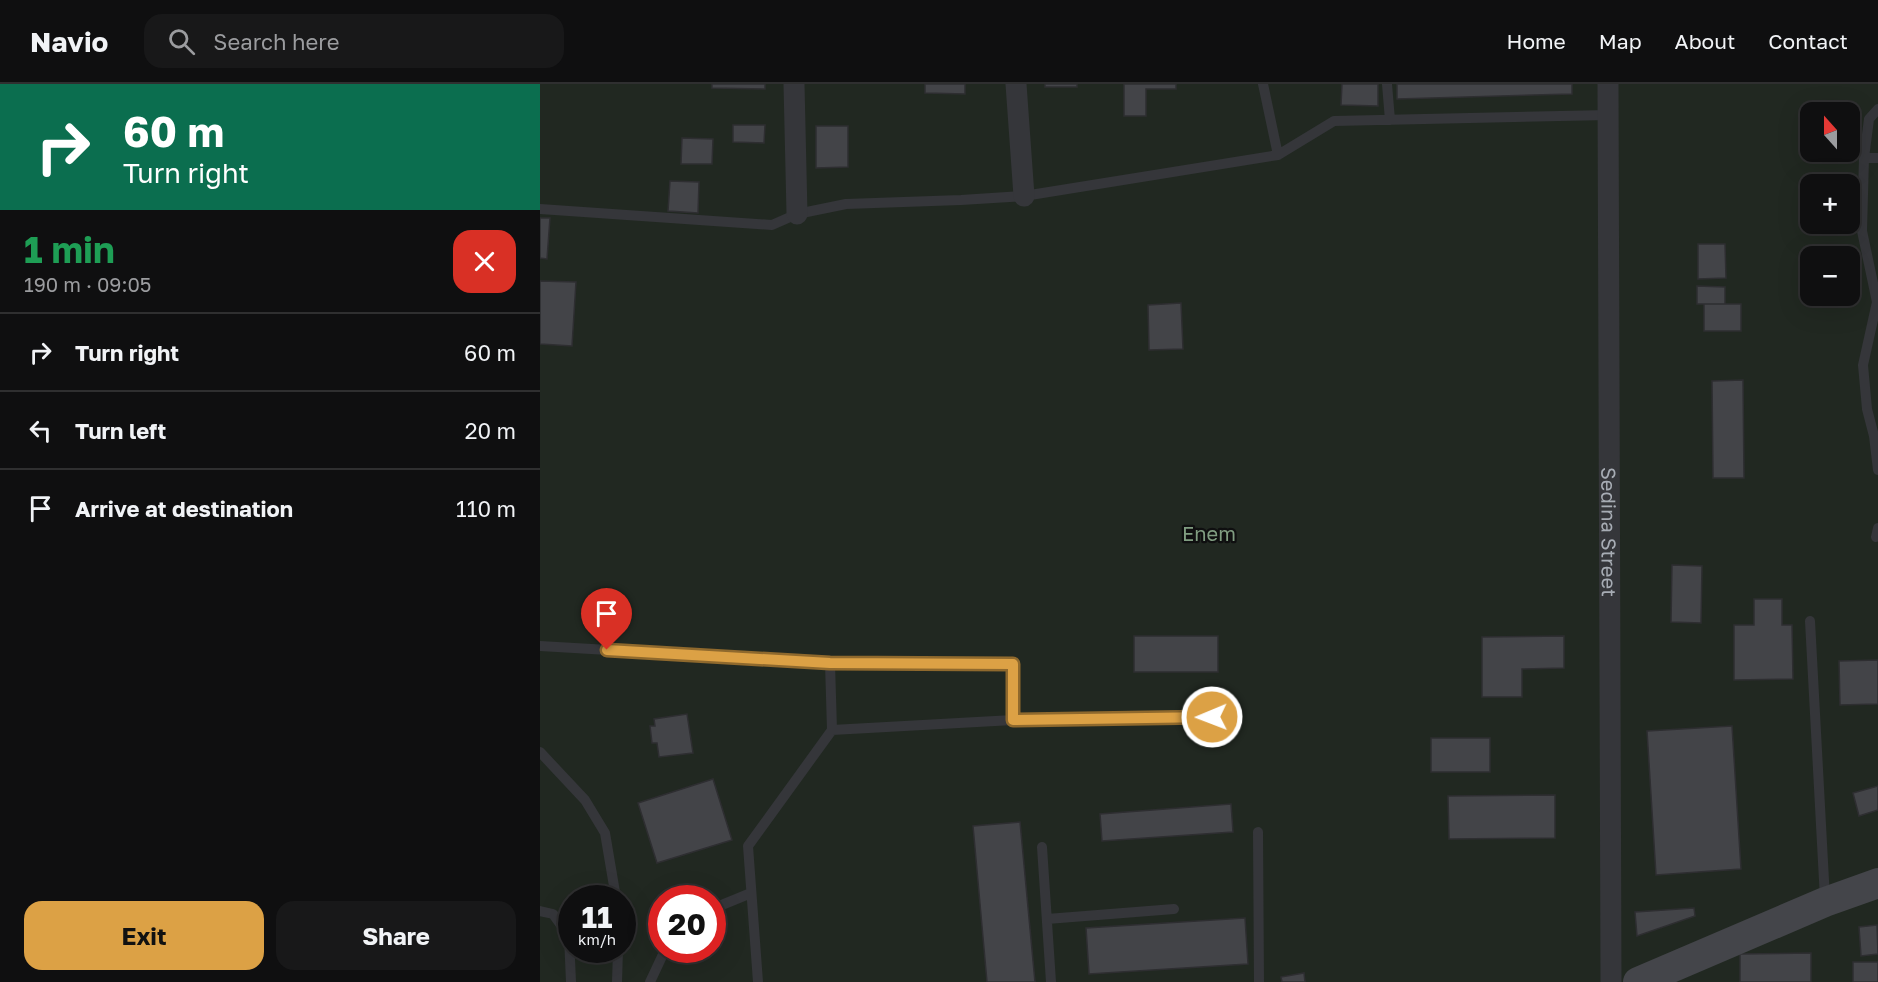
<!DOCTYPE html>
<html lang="en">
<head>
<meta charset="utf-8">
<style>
	:root { --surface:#0f0f10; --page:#181819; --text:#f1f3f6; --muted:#9b9c9f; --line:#2f2f30; --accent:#dca145 }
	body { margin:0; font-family:"Golos Text",sans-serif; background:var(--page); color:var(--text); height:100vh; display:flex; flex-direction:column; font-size:22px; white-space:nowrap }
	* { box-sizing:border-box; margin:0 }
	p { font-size:20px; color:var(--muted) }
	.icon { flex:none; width:33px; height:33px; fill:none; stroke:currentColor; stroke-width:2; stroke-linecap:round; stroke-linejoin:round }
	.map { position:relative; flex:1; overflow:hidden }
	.details { display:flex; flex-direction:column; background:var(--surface); width:540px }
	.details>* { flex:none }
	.hud { background:#0b6e4f; color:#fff; overflow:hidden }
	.needle { width:39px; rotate:339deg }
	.buttons { position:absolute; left:1260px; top:18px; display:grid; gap:12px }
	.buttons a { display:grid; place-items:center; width:60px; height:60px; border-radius:12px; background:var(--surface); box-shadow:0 6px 24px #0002,0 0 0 2px var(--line); font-size:30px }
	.speed { position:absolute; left:18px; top:801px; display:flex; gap:12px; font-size:30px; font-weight:700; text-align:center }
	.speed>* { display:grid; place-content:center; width:78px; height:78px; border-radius:50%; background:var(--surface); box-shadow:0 6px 24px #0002,0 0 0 2px var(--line); line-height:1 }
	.speed small { font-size:15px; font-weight:400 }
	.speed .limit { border:9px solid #d22; background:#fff; color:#111 }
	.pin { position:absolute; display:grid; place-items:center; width:51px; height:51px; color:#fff; margin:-62px -26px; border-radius:50% 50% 50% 0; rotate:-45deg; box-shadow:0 0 6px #0007 }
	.pin .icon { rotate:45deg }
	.me { position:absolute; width:66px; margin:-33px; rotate:269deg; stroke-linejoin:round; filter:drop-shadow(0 0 4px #0008) }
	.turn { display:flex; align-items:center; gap:21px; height:126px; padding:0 24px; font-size:27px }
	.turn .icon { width:78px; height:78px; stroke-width:2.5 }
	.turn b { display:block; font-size:42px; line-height:51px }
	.round { display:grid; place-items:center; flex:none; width:63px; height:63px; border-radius:18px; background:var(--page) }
	.head { display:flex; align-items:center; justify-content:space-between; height:102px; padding:0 24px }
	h1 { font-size:36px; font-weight:700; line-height:45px; color:#1e9e55 }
	.cta { display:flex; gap:12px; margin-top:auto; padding:12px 24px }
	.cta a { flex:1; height:69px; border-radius:18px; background:var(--accent); color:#111; font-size:24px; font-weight:700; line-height:69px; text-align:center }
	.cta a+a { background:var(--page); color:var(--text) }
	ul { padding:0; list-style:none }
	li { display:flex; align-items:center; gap:18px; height:78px; padding:0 24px; border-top:2px solid var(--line) }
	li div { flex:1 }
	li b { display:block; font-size:22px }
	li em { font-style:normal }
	header { display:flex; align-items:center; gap:36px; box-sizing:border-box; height:84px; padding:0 30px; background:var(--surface); border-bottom:2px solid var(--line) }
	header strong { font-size:28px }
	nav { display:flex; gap:33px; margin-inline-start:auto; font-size:21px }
	.search { width:420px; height:54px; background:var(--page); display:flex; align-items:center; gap:15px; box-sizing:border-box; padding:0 21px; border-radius:18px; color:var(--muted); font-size:22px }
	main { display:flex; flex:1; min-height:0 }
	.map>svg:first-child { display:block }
	.green { fill:#212821; fill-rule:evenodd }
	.building { fill:#434448; stroke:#2e2e31; stroke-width:1.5 }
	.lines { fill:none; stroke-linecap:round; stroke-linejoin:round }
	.service { stroke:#35363a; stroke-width:10 }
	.minor { stroke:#35363a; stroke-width:21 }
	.secondary { stroke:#44454a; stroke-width:30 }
	.route-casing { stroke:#8f692d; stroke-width:15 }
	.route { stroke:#dca145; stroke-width:10 }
	.labels { text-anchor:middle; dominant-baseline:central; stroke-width:4.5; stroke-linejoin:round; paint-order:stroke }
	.park-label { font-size:20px; fill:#809d81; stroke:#0f0f10 }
	.street-label { font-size:20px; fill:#a7acb4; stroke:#0f0f10 }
</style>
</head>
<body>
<header>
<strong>Navio</strong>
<div class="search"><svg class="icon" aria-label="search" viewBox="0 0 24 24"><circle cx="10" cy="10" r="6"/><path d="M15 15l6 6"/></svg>Search here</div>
<nav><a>Home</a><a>Map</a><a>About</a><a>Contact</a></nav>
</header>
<main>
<section class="details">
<div class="hud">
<div class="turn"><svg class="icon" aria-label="right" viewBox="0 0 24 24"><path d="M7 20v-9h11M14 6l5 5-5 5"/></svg><div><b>60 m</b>Turn right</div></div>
</div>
<div class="head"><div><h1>1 min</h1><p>190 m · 09:05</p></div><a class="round" style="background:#d93025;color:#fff"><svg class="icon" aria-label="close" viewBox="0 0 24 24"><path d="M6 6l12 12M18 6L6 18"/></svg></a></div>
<ul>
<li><svg class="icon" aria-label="right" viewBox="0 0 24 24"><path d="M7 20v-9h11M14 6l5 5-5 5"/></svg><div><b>Turn right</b></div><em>60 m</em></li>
<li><svg class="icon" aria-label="left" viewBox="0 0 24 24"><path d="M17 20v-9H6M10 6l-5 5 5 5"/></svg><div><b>Turn left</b></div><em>20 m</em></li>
<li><svg class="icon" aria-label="arrive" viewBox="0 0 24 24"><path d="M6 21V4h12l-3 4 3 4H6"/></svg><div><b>Arrive at destination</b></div><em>110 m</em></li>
</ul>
<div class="cta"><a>Exit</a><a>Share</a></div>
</section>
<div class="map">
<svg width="1338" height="898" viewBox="0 0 1338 898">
	<rect width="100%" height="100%" fill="#141415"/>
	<!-- green -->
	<path class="green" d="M0,0H1338V898H0ZM1270,28H1310V68H1270ZM1270,100H1310V140H1270ZM1270,172H1310V212H1270ZM32,814H82V866H32ZM122,814H172V866H122Z"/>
	<!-- building -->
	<path class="building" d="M172,0H225V5L172,4Z
		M385,0H425V10L385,9Z
		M505,0H537V3H505Z
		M584,0H636V5H606V32H584Z
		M802,0H838V22L801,21Z
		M857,0H1032V10L857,15Z
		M193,41H225L224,59L193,58Z
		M276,42H308V83L276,84Z
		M142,54L173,55L172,80H141Z
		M130,97L159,98L158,129L128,127Z
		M0,134H10L7,175L0,174Z
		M1158,160H1185L1186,194L1158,195Z
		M0,197L36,198L32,262L0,260Z
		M1157,202L1185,203V220H1157Z
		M641,219L643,265L609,266L608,221Z
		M1164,220H1201V247H1164Z
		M1203,296L1204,394H1173L1172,297Z
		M1132,481L1162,482L1161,539L1131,538Z
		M1214,515H1242V541H1252L1253,595L1194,596V541H1214Z
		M594,552H678V588H594Z
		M1024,552V584L982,585V613H942V553Z
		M1338,576V620L1300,621L1299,577Z
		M147,630L153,669L119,673L117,659H112L110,642H115L114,635Z
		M1192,642L1201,785L1116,791L1107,647Z
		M891,654H950V688H891Z
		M173,695L192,756L117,779L98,719Z
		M1338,702V726L1319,732L1313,709Z
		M1015,711V754L909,755L908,712Z
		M691,720L693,748L562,757L560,730Z
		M480,738L495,898H447L433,742Z
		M1154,824L1155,832L1097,852L1095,828Z
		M705,834L708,880L549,890L546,844Z
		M1337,841L1338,870L1321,872L1319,843Z
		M1271,869V898H1200V870Z
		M1313,878H1338V898H1313Z
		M764,889L765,898H742L741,893Z"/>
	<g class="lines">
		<!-- service -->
		<path class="service" d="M723,0L738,71
			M847,0L850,36
			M1324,74L1329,35L1338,25
			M1338,74H1324L1322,147L1337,218L1323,281L1327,325L1334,352L1338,386
			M0,125L232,141L257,130L306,120L421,116L484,112L738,71L794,37L1069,31
			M1336,453L1338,444
			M1270,537L1285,815
			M0,562L290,579L292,646L208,762L218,898
			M290,579L473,580V636
			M292,646L473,636L672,633
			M0,668L45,716L65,749L76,814
			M718,748L719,898
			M502,763L511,898
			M172,825L211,809
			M0,827L13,830L29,852L31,898
			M507,835L634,825
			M77,898L78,866
			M110,898L125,866"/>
		<!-- minor -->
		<g class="minor">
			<path d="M254,0L257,130"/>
			<path d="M476,0L484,112"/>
			<path id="s1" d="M1068,0L1071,898"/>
		</g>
		<!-- secondary -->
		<path class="secondary" d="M1098,898L1285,818L1338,799"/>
	</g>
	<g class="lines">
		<!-- route casing -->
		<g class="route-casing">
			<path id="route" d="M67,566L290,579L473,580V636L672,633"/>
		</g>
		<!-- route -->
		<use href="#route" class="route"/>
	</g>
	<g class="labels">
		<!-- park labels -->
		<g class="park-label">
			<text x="669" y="449">Enem</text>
		</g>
		<!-- street labels -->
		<g class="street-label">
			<text stroke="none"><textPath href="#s1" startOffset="448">Sedina Street</textPath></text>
		</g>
	</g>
</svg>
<div class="buttons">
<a><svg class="needle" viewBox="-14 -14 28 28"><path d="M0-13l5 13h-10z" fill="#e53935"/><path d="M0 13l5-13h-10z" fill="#9b9c9f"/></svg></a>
<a>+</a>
<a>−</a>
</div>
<div class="speed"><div>11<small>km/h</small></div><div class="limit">20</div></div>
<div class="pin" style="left:67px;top:566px;background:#d93025"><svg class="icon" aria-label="arrive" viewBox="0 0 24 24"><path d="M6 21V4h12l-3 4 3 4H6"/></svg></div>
<svg class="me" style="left:672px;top:633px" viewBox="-20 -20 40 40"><circle r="17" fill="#dca145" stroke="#fff" stroke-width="3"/><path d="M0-11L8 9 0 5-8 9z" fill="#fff"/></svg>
</div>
</main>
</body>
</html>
